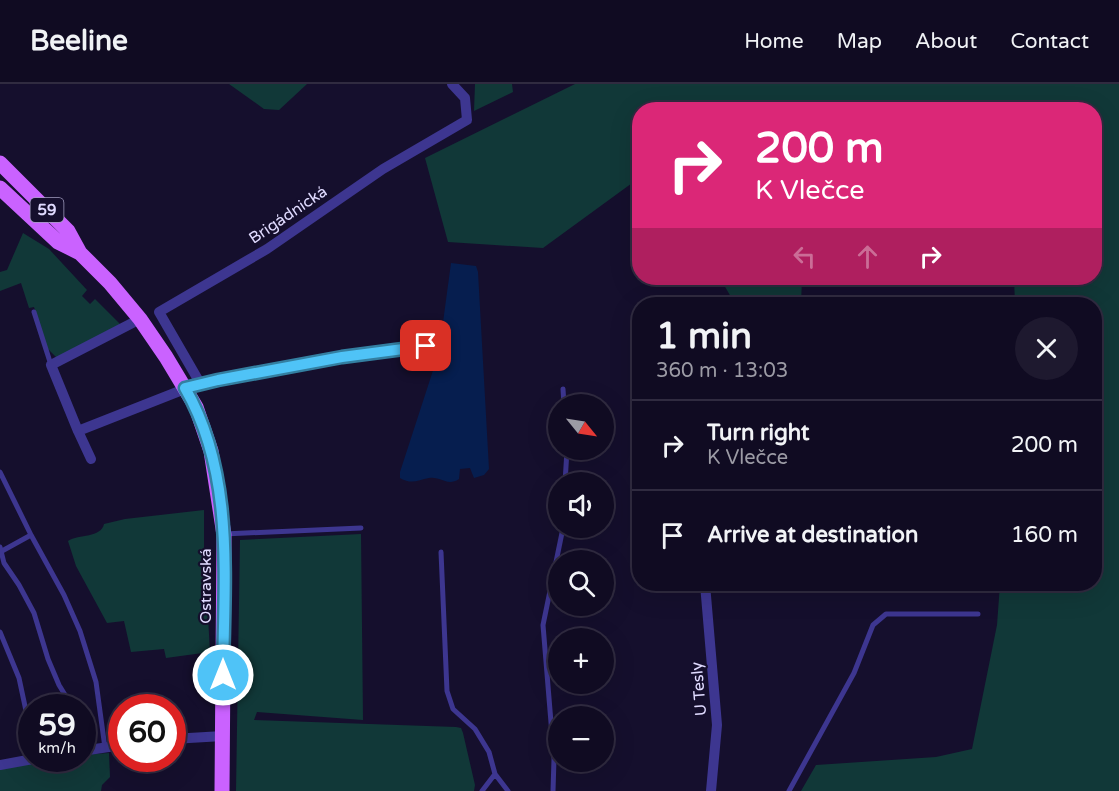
<!DOCTYPE html>
<html lang="en">
<head>
<meta charset="utf-8">
<style>
	:root { --surface:#100b22; --page:#1e192f; --text:#f1f3f6; --muted:#9c9ba5; --line:#302b40 }
	body { margin:0; font-family:"Varela Round",sans-serif; background:var(--page); color:var(--text); height:100vh; display:flex; flex-direction:column; font-size:22px; white-space:nowrap }
	* { box-sizing:border-box; margin:0 }
	p { font-size:20px; color:var(--muted) }
	.icon { flex:none; width:33px; height:33px; fill:none; stroke:currentColor; stroke-width:2; stroke-linecap:round; stroke-linejoin:round }
	.map { position:relative; flex:1; overflow:hidden }
	.sheet { position:absolute; left:632px; top:213px; width:470px; height:294px; display:flex; flex-direction:column; background:var(--surface); border-radius:24px; box-shadow:0 6px 24px #0002,0 0 0 2px var(--line) }
	.sheet>* { flex:none }
	.guide { position:absolute; left:632px; top:18px; width:470px; height:183px; border-radius:24px; box-shadow:0 6px 24px #0002,0 0 0 2px var(--line); background:#db2777; color:#fff; overflow:hidden }
	.needle { width:39px; rotate:120deg }
	.tools { position:absolute; left:548px; top:310px; display:grid; gap:12px }
	.tools a { display:grid; place-items:center; width:66px; height:66px; border-radius:50%; background:var(--surface); box-shadow:0 6px 24px #0002,0 0 0 2px var(--line); font-size:30px }
	.speed { position:absolute; left:18px; top:610px; display:flex; gap:12px; font-size:30px; font-weight:700; text-align:center }
	.speed>* { display:grid; place-content:center; width:78px; height:78px; border-radius:50%; background:var(--surface); box-shadow:0 6px 24px #0002,0 0 0 2px var(--line); line-height:1 }
	.speed small { font-size:15px; font-weight:400 }
	.speed .limit { border:9px solid #d22; background:#fff; color:#111 }
	.pin { position:absolute; display:grid; place-items:center; width:51px; height:51px; color:#fff; margin:-26px; border-radius:12px; box-shadow:0 3px 9px #0006 }
	.me { position:absolute; width:66px; margin:-33px; rotate:0deg; stroke-linejoin:round; filter:drop-shadow(0 0 4px #0008) }
	.turn { display:flex; align-items:center; gap:21px; height:126px; padding:0 24px; font-size:27px }
	.turn .icon { width:78px; height:78px; stroke-width:2.5 }
	.turn b { display:block; font-size:42px; line-height:51px }
	.lanes { display:flex; align-items:center; height:57px; padding:0 24px; background:#0003; justify-content:center; gap:30px; direction:ltr }
	.lanes .off { opacity:.35 }
	.round { display:grid; place-items:center; flex:none; width:63px; height:63px; border-radius:32px; background:var(--page) }
	.summary { display:flex; align-items:center; justify-content:space-between; height:102px; padding:0 24px }
	h1 { font-size:36px; font-weight:700; line-height:45px }
	ul { padding:0; list-style:none }
	li { display:flex; align-items:center; gap:18px; height:90px; padding:0 24px; border-top:2px solid var(--line) }
	li div { flex:1 }
	li b { display:block; font-size:22px }
	li em { font-style:normal }
	header { display:flex; align-items:center; gap:36px; box-sizing:border-box; height:84px; padding:0 30px; background:var(--surface); border-bottom:2px solid var(--line) }
	header strong { font-size:28px }
	nav { display:flex; gap:33px; margin-inline-start:auto; font-size:21px }
	.map>svg:first-child { display:block }
	.green { fill:#113838 }
	.water { fill:#061e4f }
	.lines { fill:none; stroke-linecap:round; stroke-linejoin:round }
	.lane { stroke:#3d3690; stroke-width:5 }
	.street { stroke:#3d3690; stroke-width:10 }
	.primary { stroke:#ca62ff; stroke-width:15 }
	.route-casing { stroke:#337fa1; stroke-width:15 }
	.route { stroke:#4fc3f7; stroke-width:10 }
	.labels { text-anchor:middle; dominant-baseline:central; stroke-width:4.5; stroke-linejoin:round; paint-order:stroke }
	.shield { fill:#150f2d; stroke:#a39ec0; stroke-width:1.5 }
	.shield-label { font-size:15px; font-weight:bold; fill:#e0dbff }
	.street-label { font-size:16px; fill:#e0dbff; stroke:#150f2d }
</style>
</head>
<body>
<header>
<strong>Beeline</strong>
<nav><a>Home</a><a>Map</a><a>About</a><a>Contact</a></nav>
</header>
<div class="map">
<svg width="1119" height="707" viewBox="0 0 1119 707">
	<rect width="100%" height="100%" fill="#150f2d"/>
	<!-- green -->
	<path class="green" d="M229,0H307L279,26L264,25Z
		M475,0H512L513,8L474,27Z
		M575,0H1119V707H801L816,681L936,673L972,665L997,541L1000,500H1094V220H1015L1014,194H1094V26H639V94L543,164L448,158L425,74Z
		M23,149L49,165L87,206L82,212L90,220L95,215L123,243L58,275L47,264L34,223L29,224L21,199L0,207V188L7,186Z
		M720,194H802L801,220H735Z
		M204,426V462L210,568L166,574L164,565L131,568L124,537L107,539L76,482L68,457C79,450 101,454 104,440L125,435Z
		M361,450L363,636L257,628L254,636L456,643L461,644L463,649L475,701L474,707H236L240,456Z
		M109,669L110,693L102,701L101,707H0V683L51,675H82L83,671Z"/>
	<!-- water -->
	<path class="water" d="M451,179L476,182L478,188L489,385L484,391L474,394L470,384L460,385L459,395C447,403 441,392 429,394C418,396 412,401 400,394V388L439,268Z"/>
	<g class="lines">
		<!-- lane -->
		<path class="lane" d="M34,228L51,281
			M563,305L564,321
			M0,388L31,451L64,511L80,547L96,598L105,664
			M565,399L567,366
			M224,450L361,444
			M0,463L4,479L19,501L34,529L48,575L59,601L73,624
			M2,467L31,451
			M441,468L447,607L453,625L475,645L489,668L495,690L508,707
			M0,548L19,594L29,641
			M482,707L495,690
			M553,707L554,675L543,541L563,444
			M789,707L854,589L873,541L886,530H978"/>
		<!-- street -->
		<path class="street" d="M140,235L51,281L78,347L200,299L342,273L426,262
			M200,299L159,228L267,165L383,85L467,36L465,14L452,0
			M78,347L91,375
			M705,500L717,641L711,707
			M172,655L223,652
			M82,667L122,661
			M0,681L33,675"/>
		<!-- primary -->
		<path class="primary" d="M0,79L68,147L80,169L110,199L140,235L166,273L196,323L211,367L224,451L222,707
			M0,104L58,158L80,169"/>
	</g>
	<g class="lines">
		<!-- route casing -->
		<g class="route-casing">
			<path id="route" d="M223,591C224,495 235,390 185,304L218,296L342,273L426,262"/>
		</g>
		<!-- route -->
		<use href="#route" class="route"/>
	</g>
	<g class="labels">
		<!-- shield labels -->
		<rect class="shield" x="30.5" y="114" width="33" height="24" rx="4.5"/>
		<g class="shield-label">
			<text x="47" y="126">59</text>
		</g>
		<!-- street labels -->
		<g class="street-label">
			<text transform="translate(288 131) rotate(-34)">Brigádnická</text>
			<text transform="translate(206 502) rotate(-90)">Ostravská</text>
			<text transform="translate(699 605) rotate(-95)">U Tesly</text>
		</g>
	</g>
</svg>
<div class="tools">
<a><svg class="needle" viewBox="-14 -14 28 28"><path d="M0-13l5 13h-10z" fill="#e53935"/><path d="M0 13l5-13h-10z" fill="#9c9ba5"/></svg></a>
<a><svg class="icon" aria-label="sound" viewBox="0 0 24 24"><path d="M4 9h4l5-4v14l-5-4H4zM17 9q2 3 0 6"/></svg></a>
<a><svg class="icon" aria-label="search" viewBox="0 0 24 24"><circle cx="10" cy="10" r="6"/><path d="M15 15l6 6"/></svg></a>
<a>+</a>
<a>−</a>
</div>
<div class="speed"><div>59<small>km/h</small></div><div class="limit">60</div></div>
<div class="pin" style="left:426px;top:262px;background:#d93025"><svg class="icon" aria-label="arrive" viewBox="0 0 24 24"><path d="M6 21V4h12l-3 4 3 4H6"/></svg></div>
<svg class="me" style="left:223px;top:591px" viewBox="-20 -20 40 40"><circle r="17" fill="#4fc3f7" stroke="#fff" stroke-width="3"/><path d="M0-11L8 9 0 5-8 9z" fill="#fff"/></svg>
<div class="guide">
<div class="turn"><svg class="icon" aria-label="right" viewBox="0 0 24 24"><path d="M7 20v-9h11M14 6l5 5-5 5"/></svg><div><b>200 m</b>K Vlečce</div></div>
<div class="lanes"><svg class="icon off" aria-label="left" viewBox="0 0 24 24"><path d="M17 20v-9H6M10 6l-5 5 5 5"/></svg><svg class="icon off" aria-label="ahead" viewBox="0 0 24 24"><path d="M12 20V5M6 11l6-6 6 6"/></svg><svg class="icon" aria-label="right" viewBox="0 0 24 24"><path d="M7 20v-9h11M14 6l5 5-5 5"/></svg></div>
</div>
<section class="sheet">
<div class="summary"><div><h1>1 min</h1><p>360 m · 13:03</p></div><a class="round"><svg class="icon" aria-label="close" viewBox="0 0 24 24"><path d="M6 6l12 12M18 6L6 18"/></svg></a></div>
<ul>
<li><svg class="icon" aria-label="right" viewBox="0 0 24 24"><path d="M7 20v-9h11M14 6l5 5-5 5"/></svg><div><b>Turn right</b><p>K Vlečce</p></div><em>200 m</em></li>
<li><svg class="icon" aria-label="arrive" viewBox="0 0 24 24"><path d="M6 21V4h12l-3 4 3 4H6"/></svg><div><b>Arrive at destination</b></div><em>160 m</em></li>
</ul>
</section>
</div>
</body>
</html>
